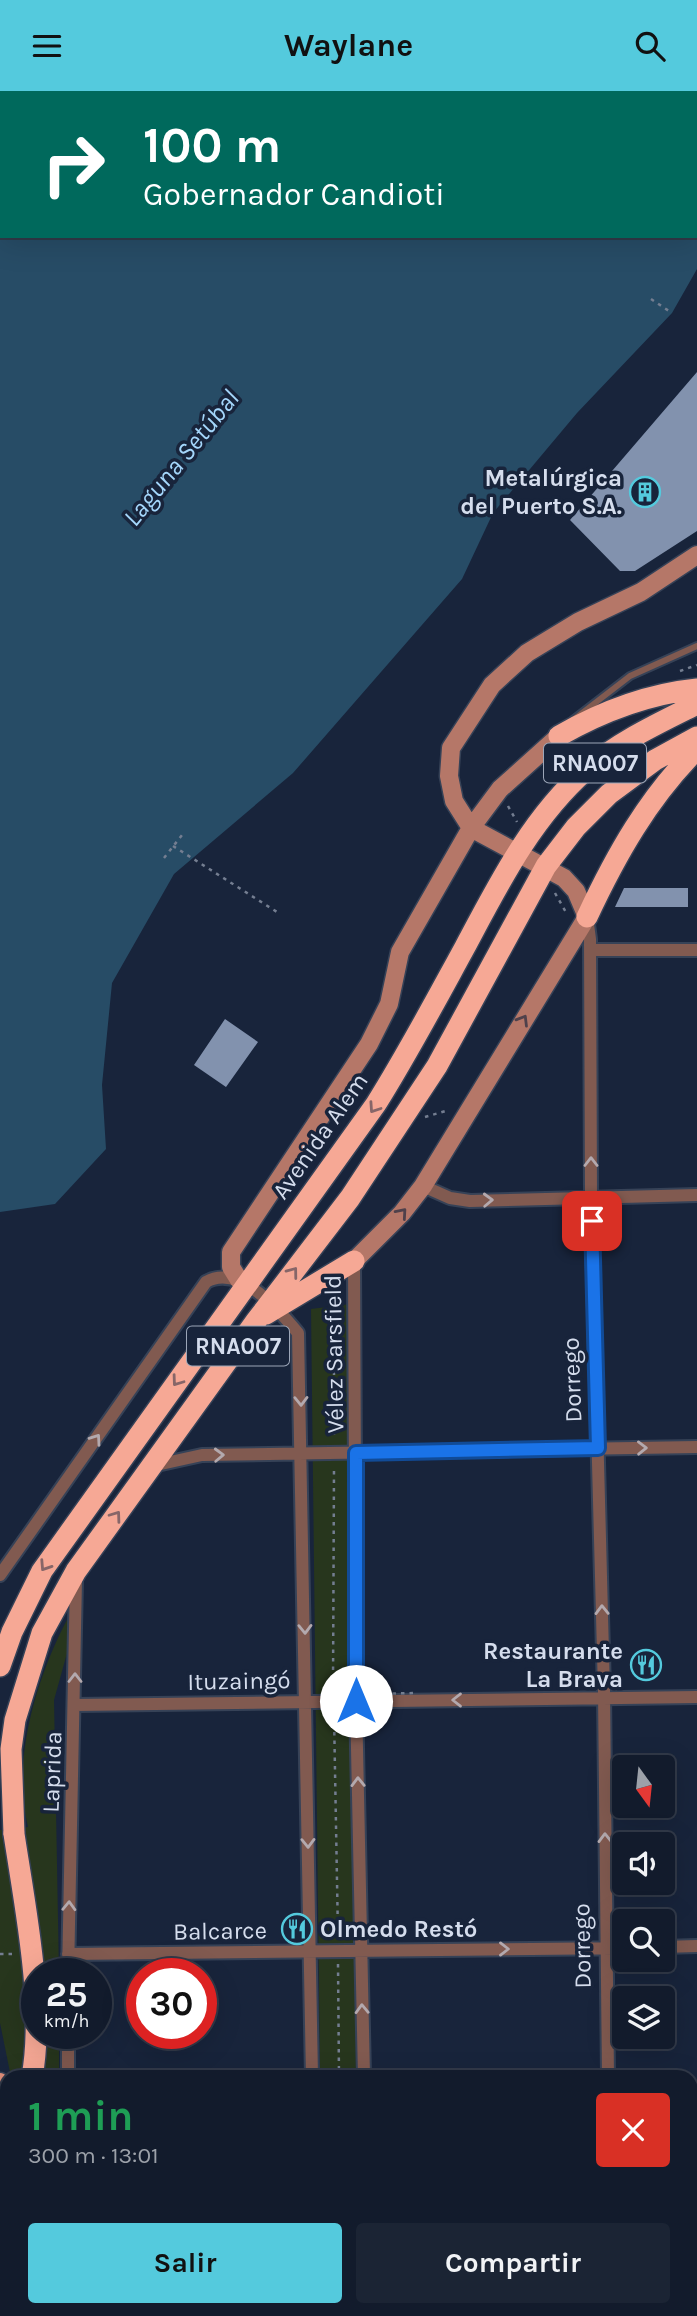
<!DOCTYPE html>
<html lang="es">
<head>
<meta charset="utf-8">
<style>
	:root { --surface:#121b2c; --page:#1b2434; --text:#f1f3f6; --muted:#9ca1a9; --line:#313948; --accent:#54cadd }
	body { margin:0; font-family:Karla,sans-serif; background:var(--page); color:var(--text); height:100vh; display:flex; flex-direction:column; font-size:26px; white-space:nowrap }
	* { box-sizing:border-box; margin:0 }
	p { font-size:23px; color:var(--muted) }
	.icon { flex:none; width:38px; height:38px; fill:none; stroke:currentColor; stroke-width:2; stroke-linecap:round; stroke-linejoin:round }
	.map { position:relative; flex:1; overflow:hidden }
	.sheet { position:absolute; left:0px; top:1979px; width:698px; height:247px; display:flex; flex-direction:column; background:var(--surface); border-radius:21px 21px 0 0; box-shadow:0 7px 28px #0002,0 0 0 2px var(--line) }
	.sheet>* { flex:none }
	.banner { position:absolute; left:0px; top:0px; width:698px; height:147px; box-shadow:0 7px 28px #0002,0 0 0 2px var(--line); background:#00695c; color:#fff; overflow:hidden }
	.needle { width:46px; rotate:165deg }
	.tools { position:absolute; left:612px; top:1664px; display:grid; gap:14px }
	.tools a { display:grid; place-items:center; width:63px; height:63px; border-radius:7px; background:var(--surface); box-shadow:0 7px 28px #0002,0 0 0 2px var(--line); font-size:35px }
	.speed { position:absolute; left:21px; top:1867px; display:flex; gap:14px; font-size:35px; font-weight:700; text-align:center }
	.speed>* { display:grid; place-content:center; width:91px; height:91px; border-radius:50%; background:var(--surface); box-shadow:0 7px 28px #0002,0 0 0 2px var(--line); line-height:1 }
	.speed small { font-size:18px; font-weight:400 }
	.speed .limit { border:10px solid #d22; background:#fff; color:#111 }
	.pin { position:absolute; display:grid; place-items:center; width:60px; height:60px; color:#fff; margin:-30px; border-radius:14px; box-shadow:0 4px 10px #0006 }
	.me { position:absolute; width:77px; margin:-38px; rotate:0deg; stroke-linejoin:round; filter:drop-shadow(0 0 5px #0008) }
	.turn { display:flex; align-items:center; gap:24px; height:147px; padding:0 28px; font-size:32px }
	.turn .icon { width:91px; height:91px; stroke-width:2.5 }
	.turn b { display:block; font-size:49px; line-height:60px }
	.round { display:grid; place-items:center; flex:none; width:74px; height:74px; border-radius:7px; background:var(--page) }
	.head { display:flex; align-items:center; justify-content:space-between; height:119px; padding:0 28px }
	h1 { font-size:42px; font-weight:700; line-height:52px; color:#1e9e55 }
	.primary-button { display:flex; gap:14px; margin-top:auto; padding:14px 28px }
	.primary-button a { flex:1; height:80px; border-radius:7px; background:var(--accent); color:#111; font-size:28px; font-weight:700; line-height:80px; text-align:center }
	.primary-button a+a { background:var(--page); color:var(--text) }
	header { display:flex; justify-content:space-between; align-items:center; height:91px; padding:0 28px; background:var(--accent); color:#111; font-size:32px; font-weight:700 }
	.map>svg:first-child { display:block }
	.green { fill:#27361d }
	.water { fill:#274c66 }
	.building { fill:#8292ae }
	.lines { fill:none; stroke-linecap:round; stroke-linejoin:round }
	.lane-casing { stroke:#364257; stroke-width:10 }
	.street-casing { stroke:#364257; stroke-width:16 }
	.secondary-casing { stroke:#364257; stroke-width:21 }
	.primary-casing { stroke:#364257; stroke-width:21 }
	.highway-casing { stroke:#364257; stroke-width:24 }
	.path { stroke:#747e91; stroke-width:2.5; stroke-dasharray:3.5 5; stroke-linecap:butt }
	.lane { stroke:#815a50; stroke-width:6 }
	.street { stroke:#815a50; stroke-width:12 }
	.secondary { stroke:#b57768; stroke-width:18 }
	.primary { stroke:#de8d79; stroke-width:18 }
	.highway { stroke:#f6a895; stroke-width:21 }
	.highway-bridge-casing { stroke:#364257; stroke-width:24; stroke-linecap:butt }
	.path-bridge { stroke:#747e91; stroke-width:2.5; stroke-dasharray:3.5 5; stroke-linecap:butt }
	.highway-bridge { stroke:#f6a895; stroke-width:21 }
	.oneway { stroke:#4f414b }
	.oneway2 { stroke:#876668 }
	.oneway3 { stroke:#b3a9ae }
	.route-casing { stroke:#114b97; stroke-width:18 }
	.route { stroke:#1a73e8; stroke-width:12 }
	.labels { text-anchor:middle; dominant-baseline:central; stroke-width:7; stroke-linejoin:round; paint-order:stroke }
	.shield { fill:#18243b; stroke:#9ca6b8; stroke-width:2 }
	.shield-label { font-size:23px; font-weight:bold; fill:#d5dded }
	.poi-label { font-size:24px; font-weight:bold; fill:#d5dded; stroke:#18243b; text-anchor:end }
	.street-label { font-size:24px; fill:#d5dded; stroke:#18243b }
	.water-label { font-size:26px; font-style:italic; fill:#a4d6fb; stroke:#18243b }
</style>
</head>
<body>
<header><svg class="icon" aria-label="menu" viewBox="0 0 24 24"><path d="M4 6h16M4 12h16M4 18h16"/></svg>Waylane<svg class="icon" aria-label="search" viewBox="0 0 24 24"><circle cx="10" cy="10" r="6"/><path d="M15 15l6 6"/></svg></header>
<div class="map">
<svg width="697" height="2225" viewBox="0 0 697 2225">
	<rect width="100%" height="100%" fill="#18243b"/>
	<!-- green -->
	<path class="green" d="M350,1213L356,1986H320L311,1218Z
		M68,1527L69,1555L54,1609L59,1883H37V1942L59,1943V1986H11L0,1932V1739L28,1736C11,1669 37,1585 68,1527Z
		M0,2017L7,2030V2140L0,2141Z"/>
	<!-- water -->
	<path class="water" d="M62,0H697V178L672,222L577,322L493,422L462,488L293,682L174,783L112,892L102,994L106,1058L55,1113L0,1121V23L2,145H696V2Z"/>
	<!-- building -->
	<path class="building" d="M697,281V440L635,480H620L570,429Z
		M624,797H688V816H615Z
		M225,928L258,951L226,996L194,974Z"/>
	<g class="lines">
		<!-- lane casing -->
		<g class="lane-casing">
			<path id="lane" d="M573,629L630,585L697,555
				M691,2171H697
				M539,2219L540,2225
				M609,2219V2225"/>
		</g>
		<!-- street casing -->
		<g class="street-casing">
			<path id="street" d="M587,826L590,848L591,1105L604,1600L608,1986
				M590,859H697
				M423,1095L450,1107L470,1110L697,1104
				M354,1170L356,1610L364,1986
				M152,1375L202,1364L697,1356
				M0,1484L206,1191C239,1172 279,1219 298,1242L312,1986
				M75,1614L697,1606
				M663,1856L697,1855
				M68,1863L625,1857
				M68,1883L76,1488
				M68,1942V1986
				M80,2219V2225
				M315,2219V2225"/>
		</g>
		<!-- secondary casing -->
		<g class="secondary-casing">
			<path id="secondary" d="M354,1170L402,1122L423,1095L587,826L576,800L564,787L471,737L454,710L449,685L451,657L492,594L527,562L578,531L641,501L697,464
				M239,1189L231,1176V1161L369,953L389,913L400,861L471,737L500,698L559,645"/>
		</g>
		<!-- primary casing -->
		<g class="primary-casing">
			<path id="primary" d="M0,1991L7,2011
				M691,2103L697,2102
				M691,2141L697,2140
				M0,2150L7,2149"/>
		</g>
		<!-- highway casing -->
		<g class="highway-casing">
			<path id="highway" d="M559,645C601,621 648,603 697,598
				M587,826C616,764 648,707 697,658
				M266,1223L354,1170
				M0,1575L12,1541L42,1480L376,1013C408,962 436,909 465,856C499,792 532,726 587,678C620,650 659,632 697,613
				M14,1743L11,1658L15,1629L42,1542L76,1480L256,1230L350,1107L437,975L546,775L576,736L609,703L655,669L697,646
				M0,2061L7,2053
				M0,2099L7,2103"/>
		</g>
		<!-- path -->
		<path class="path" d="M651,208L672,222
			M680,580L697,574
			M508,715L517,731
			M173,755L277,821
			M164,767L182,744
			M555,802L567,823
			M425,1026L449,1019
			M334,1204V1348
			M333,1596L334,1376
			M334,1624L338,1845
			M0,1863H13
			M338,1873L339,1986
			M356,2219V2225"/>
		<!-- lane -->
		<use href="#lane" class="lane"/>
		<!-- street -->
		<use href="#street" class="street"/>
		<!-- secondary -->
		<use href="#secondary" class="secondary"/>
		<!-- primary -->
		<use href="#primary" class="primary"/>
		<!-- highway -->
		<use href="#highway" class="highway"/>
		<!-- highway-bridge casing -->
		<g class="highway-bridge-casing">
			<path id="highway-bridge" d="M14,1743C25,1816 45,1914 32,1986"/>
		</g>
		<!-- path-bridge -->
		<path class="path-bridge" d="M333,1604L416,1602"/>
		<!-- highway-bridge -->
		<use href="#highway-bridge" class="highway-bridge"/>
	</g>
	<!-- one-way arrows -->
	<defs><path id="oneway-chevron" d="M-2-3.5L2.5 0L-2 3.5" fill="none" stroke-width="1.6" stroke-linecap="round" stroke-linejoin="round" transform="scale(1.75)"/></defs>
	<g class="oneway">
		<use href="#oneway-chevron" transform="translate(523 929) rotate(-59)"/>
		<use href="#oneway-chevron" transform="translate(402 1122) rotate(-49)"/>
	</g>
	<g class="oneway2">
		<use href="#oneway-chevron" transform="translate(374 1017) rotate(124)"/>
		<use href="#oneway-chevron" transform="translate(293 1181) rotate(-53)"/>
		<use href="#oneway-chevron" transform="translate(177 1290) rotate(126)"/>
		<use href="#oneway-chevron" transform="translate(116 1425) rotate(-54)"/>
		<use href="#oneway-chevron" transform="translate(45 1475) rotate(123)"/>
	</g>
	<g class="oneway3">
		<use href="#oneway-chevron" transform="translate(591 1071) rotate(-90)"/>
		<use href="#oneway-chevron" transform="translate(488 1109) rotate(-2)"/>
		<use href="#oneway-chevron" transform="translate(301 1310) rotate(89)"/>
		<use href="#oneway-chevron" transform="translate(96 1348) rotate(-55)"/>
		<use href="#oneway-chevron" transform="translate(642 1357) rotate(-1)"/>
		<use href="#oneway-chevron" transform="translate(219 1364) rotate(-2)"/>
		<use href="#oneway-chevron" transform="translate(602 1519) rotate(-91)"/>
		<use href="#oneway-chevron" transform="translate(305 1538) rotate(89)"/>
		<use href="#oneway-chevron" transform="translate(75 1587) rotate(-90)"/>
		<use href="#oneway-chevron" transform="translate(457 1609) rotate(180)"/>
		<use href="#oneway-chevron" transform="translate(358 1691) rotate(-91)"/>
		<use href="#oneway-chevron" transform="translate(605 1747) rotate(-91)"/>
		<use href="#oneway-chevron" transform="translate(308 1752) rotate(89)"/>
		<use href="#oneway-chevron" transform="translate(69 1815) rotate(-88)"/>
		<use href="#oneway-chevron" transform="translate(504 1858)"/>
		<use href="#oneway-chevron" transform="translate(362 1918) rotate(-92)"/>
	</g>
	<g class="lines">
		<!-- route casing -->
		<g class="route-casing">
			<path id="route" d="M356,1610V1362L598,1357L592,1130"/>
		</g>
		<!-- route -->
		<use href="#route" class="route"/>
	</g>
	<!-- icons -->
	<defs>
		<g id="building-ring" transform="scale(1.575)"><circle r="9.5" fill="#18243b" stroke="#54cadd" stroke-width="1.5"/><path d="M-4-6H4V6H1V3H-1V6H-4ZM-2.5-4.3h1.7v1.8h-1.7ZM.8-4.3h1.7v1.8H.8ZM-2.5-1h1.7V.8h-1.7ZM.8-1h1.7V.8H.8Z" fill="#54cadd"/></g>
		<g id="restaurant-ring" transform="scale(1.575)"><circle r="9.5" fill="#18243b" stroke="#54cadd" stroke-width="1.5"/><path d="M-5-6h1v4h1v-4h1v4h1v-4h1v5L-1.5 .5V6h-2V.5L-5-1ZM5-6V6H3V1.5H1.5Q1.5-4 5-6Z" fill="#54cadd"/></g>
	</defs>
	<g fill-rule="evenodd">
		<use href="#building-ring" x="645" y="401"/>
		<use href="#restaurant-ring" x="646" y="1574"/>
		<use href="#restaurant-ring" x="297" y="1838"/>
	</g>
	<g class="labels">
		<!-- shield labels -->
		<g class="shield">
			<rect x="544" y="652.5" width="102" height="39" rx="5"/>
			<rect x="187" y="1235.5" width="102" height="39" rx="5"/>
		</g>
		<g class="shield-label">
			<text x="595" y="672">RNA007</text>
			<text x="238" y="1255">RNA007</text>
		</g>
		<!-- poi labels -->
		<g class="poi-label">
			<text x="622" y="387">Metalúrgica<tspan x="622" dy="28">del Puerto S.A.</tspan></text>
			<text x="623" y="1560">Restaurante<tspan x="623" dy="28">La Brava</tspan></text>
			<text x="320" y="1838" text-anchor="start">Olmedo Restó</text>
		</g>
		<!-- street labels -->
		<g class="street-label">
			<text transform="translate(320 1045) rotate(-55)">Avenida Alem</text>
			<text transform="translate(334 1263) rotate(-91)">Vélez Sarsfield</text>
			<text transform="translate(572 1289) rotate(-92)">Dorrego</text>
			<text transform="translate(239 1590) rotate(-1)">Ituzaingó</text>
			<text transform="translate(52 1681) rotate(-88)">Laprida</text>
			<text transform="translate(220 1840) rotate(-1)">Balcarce</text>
			<text transform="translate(582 1855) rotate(-91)">Dorrego</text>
		</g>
		<!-- water labels -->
		<g class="water-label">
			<text transform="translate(181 367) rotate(-51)">Laguna Setúbal</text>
		</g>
	</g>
</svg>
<div class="tools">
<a><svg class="needle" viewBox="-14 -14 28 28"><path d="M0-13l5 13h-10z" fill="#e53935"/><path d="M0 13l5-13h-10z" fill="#9ca1a9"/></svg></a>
<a><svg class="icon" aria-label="sound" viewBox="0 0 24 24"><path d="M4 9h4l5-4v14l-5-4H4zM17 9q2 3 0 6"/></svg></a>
<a><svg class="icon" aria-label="search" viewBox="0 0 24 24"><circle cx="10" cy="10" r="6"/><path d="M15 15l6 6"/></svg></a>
<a><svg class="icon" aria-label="layers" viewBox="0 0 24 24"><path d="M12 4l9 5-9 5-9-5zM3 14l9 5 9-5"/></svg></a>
</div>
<div class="speed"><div>25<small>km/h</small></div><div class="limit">30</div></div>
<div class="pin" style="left:592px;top:1130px;background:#d93025"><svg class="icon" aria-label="arrive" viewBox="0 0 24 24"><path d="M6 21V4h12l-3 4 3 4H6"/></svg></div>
<svg class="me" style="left:356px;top:1610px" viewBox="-20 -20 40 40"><circle r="19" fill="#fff"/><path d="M0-13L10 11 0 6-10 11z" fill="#1a73e8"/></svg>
<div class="banner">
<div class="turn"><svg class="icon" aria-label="right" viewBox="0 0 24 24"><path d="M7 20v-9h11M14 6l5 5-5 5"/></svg><div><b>100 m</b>Gobernador Candioti</div></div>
</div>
<section class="sheet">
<div class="head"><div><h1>1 min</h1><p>300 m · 13:01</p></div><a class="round" style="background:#d93025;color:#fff"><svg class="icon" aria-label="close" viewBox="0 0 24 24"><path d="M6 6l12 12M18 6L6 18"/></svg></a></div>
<div class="primary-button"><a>Salir</a><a>Compartir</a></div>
</section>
</div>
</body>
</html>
